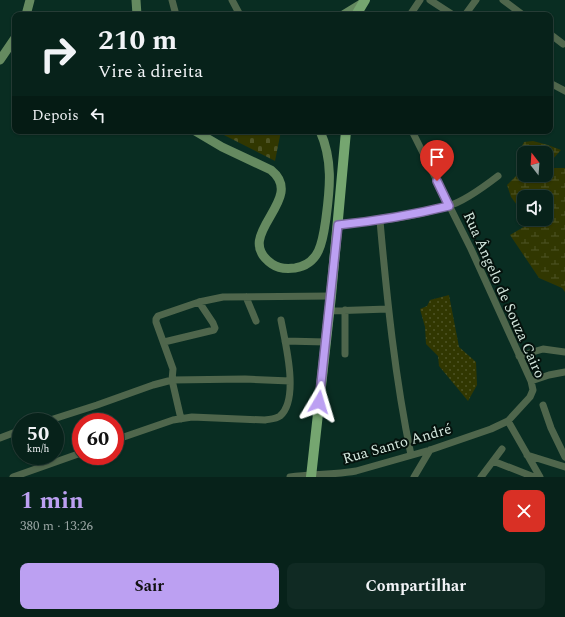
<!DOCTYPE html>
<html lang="pt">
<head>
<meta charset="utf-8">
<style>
	:root { --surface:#07221a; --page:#102a23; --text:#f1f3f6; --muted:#98a4a2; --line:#283f39; --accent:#bca0f2 }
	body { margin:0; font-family:Spectral,serif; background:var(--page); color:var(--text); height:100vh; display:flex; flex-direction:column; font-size:15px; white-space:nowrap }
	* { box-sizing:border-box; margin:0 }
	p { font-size:13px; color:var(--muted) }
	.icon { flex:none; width:22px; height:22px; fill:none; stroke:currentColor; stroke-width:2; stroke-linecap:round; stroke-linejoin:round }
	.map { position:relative; height:477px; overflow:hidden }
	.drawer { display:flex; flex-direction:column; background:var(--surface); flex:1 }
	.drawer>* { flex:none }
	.guide { position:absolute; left:12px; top:12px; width:541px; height:122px; border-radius:8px; box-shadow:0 1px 3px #0004,0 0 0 1px var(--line); background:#07221a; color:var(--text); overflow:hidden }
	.needle { width:26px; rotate:343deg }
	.fabs { position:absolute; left:517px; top:146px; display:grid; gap:8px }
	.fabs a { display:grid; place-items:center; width:36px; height:36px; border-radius:8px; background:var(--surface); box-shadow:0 1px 3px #0004,0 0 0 1px var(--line); font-size:20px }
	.speed { position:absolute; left:12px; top:413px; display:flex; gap:8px; font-size:20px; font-weight:700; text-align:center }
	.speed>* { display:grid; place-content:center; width:52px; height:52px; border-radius:50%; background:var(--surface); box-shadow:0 1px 3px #0004,0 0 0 1px var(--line); line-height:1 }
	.speed small { font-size:10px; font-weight:400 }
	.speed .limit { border:6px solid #d22; background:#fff; color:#111 }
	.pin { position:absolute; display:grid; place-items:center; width:34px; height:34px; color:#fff; margin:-41px -17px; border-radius:50% 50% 50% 0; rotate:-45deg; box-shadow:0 0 4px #0007 }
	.pin .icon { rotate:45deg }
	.me { position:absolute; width:44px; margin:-22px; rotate:7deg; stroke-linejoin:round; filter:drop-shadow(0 0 3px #0008) }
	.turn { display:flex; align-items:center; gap:14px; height:84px; padding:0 20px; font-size:18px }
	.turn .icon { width:52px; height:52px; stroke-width:2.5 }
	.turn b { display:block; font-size:28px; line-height:34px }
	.then { display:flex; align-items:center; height:38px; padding:0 20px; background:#0003; gap:8px; font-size:15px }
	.round { display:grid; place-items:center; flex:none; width:42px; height:42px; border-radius:8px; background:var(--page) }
	.summary { display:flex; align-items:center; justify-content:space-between; height:68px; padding:0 20px }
	h1 { font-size:24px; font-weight:700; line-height:30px; color:var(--accent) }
	.primary-button { display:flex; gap:8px; margin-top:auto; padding:8px 20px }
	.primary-button a { flex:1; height:46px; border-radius:8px; background:var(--accent); color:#111; font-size:16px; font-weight:700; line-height:46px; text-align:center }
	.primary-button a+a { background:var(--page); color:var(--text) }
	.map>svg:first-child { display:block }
	.green { fill:url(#green-dots) }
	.wetland { fill:url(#wetland-marsh) }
	.cemetery { fill:url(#cemetery-stones) }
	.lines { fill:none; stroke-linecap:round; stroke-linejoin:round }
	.street { stroke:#4f664c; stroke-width:7 }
	.secondary { stroke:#658a60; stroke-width:9 }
	.primary { stroke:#75a670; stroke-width:10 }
	.route-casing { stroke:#7a689d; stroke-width:10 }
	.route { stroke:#bca0f2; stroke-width:7 }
	.labels { text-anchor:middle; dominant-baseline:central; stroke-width:4; stroke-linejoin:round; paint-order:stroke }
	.street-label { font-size:15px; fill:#d4e7de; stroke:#05120d }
</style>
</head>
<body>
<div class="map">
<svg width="565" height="477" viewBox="0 0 565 477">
	<defs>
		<pattern id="green-dots" width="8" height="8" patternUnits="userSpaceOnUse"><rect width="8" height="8" fill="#313701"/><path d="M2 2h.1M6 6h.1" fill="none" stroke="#4e5426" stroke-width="1.8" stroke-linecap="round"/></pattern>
		<pattern id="wetland-marsh" width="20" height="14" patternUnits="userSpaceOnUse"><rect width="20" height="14" fill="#313701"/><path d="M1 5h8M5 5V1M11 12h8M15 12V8" fill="none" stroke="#4e5426"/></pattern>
		<pattern id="cemetery-stones" width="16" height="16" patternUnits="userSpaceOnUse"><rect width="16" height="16" fill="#313701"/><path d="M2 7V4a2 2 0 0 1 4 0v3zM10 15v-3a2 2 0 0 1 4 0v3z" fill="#4e5426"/></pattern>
	</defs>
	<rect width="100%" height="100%" fill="#092d22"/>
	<!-- green -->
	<path class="green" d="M449,295L459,347L476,362L477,385L468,401L439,366L438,356L426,344L425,327L420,309L427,306L430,300Z"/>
	<!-- wetland -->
	<path class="wetland" d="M533,141L548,145L561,150L552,160L554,168H565V292L562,288L539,278L510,235L527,225L525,219H546V197H524V217L523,213L511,197L507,185L518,174V164L524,157V175H546V153H527L521,148L524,142Z"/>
	<!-- cemetery -->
	<path class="cemetery" d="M216,131H281L275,161Z"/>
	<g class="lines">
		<!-- street -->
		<path class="street" d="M172,0L176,15
			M232,0L240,15
			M430,0L453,15
			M503,0L523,15
			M410,15L420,0
			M465,15L476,0
			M550,34L563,44
			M550,83L565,91
			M380,221C387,299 395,378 411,455
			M338,225C375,221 413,218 448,206C463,202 485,186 498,176
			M246,297L256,321
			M345,310V354
			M329,311L388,309
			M285,341L326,342
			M164,342L214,330L215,328L213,323L199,302
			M519,356L543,349L565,352
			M531,381L549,375L565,372
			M543,405L551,428L565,457
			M181,419L172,380L173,369L156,322V319L158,316L199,302L223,297L331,296
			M508,421L540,477
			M44,422L97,405L153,385L172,380L245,379L290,381
			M0,438L21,430
			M115,440L173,420L192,417L265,420C270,419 276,419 280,416C300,399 285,342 281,320
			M527,455L565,467
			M493,461L534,477
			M13,477L81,453
			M290,477C312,474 334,475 356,471L430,450L491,429L508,421L530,397L533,390L531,381L471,249L412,131
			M414,477L430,450
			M481,477L502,449"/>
		<!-- secondary -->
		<path class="secondary" d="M136,0L137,15
			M26,15L30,0
			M343,15L361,4
			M0,60L15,38
			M195,131L222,147L271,170C308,200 230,235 272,264C279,269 287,269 295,268C321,264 323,239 326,218C330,188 333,160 320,131"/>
		<!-- primary -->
		<path class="primary" d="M356,15L365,0
			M311,477L331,296L346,131"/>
	</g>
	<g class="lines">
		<!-- route casing -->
		<g class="route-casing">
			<path id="route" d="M319,402L338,225C376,221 412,215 449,206L437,181"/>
		</g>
		<!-- route -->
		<use href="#route" class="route"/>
	</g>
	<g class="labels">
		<!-- street labels -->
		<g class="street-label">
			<text transform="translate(504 295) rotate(66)">Rua Ângelo de Souza Cairo</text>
			<text transform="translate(397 444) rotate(-16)">Rua Santo André</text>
		</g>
	</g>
</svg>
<div class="fabs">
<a><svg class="needle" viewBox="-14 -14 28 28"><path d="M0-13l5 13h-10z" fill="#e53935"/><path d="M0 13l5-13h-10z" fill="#98a4a2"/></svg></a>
<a><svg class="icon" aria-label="sound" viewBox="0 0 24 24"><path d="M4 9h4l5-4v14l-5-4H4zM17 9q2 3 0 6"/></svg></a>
</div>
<div class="speed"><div>50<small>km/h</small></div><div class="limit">60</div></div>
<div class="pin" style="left:437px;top:181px;background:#d93025"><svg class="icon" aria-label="arrive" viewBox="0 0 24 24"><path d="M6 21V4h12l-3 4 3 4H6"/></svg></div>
<svg class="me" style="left:319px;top:402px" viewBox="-20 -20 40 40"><path d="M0-17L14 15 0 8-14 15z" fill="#bca0f2" stroke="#fff" stroke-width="4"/></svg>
<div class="guide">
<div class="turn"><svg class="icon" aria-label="right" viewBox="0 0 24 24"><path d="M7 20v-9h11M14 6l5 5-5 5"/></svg><div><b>210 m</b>Vire à direita</div></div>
<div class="then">Depois<svg class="icon" aria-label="left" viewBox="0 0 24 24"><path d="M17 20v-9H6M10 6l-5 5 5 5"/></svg></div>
</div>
</div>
<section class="drawer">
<div class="summary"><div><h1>1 min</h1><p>380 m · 13:26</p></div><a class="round" style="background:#d93025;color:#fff"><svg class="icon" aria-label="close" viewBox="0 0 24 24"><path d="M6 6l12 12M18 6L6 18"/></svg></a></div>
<div class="primary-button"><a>Sair</a><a>Compartilhar</a></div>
</section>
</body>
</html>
